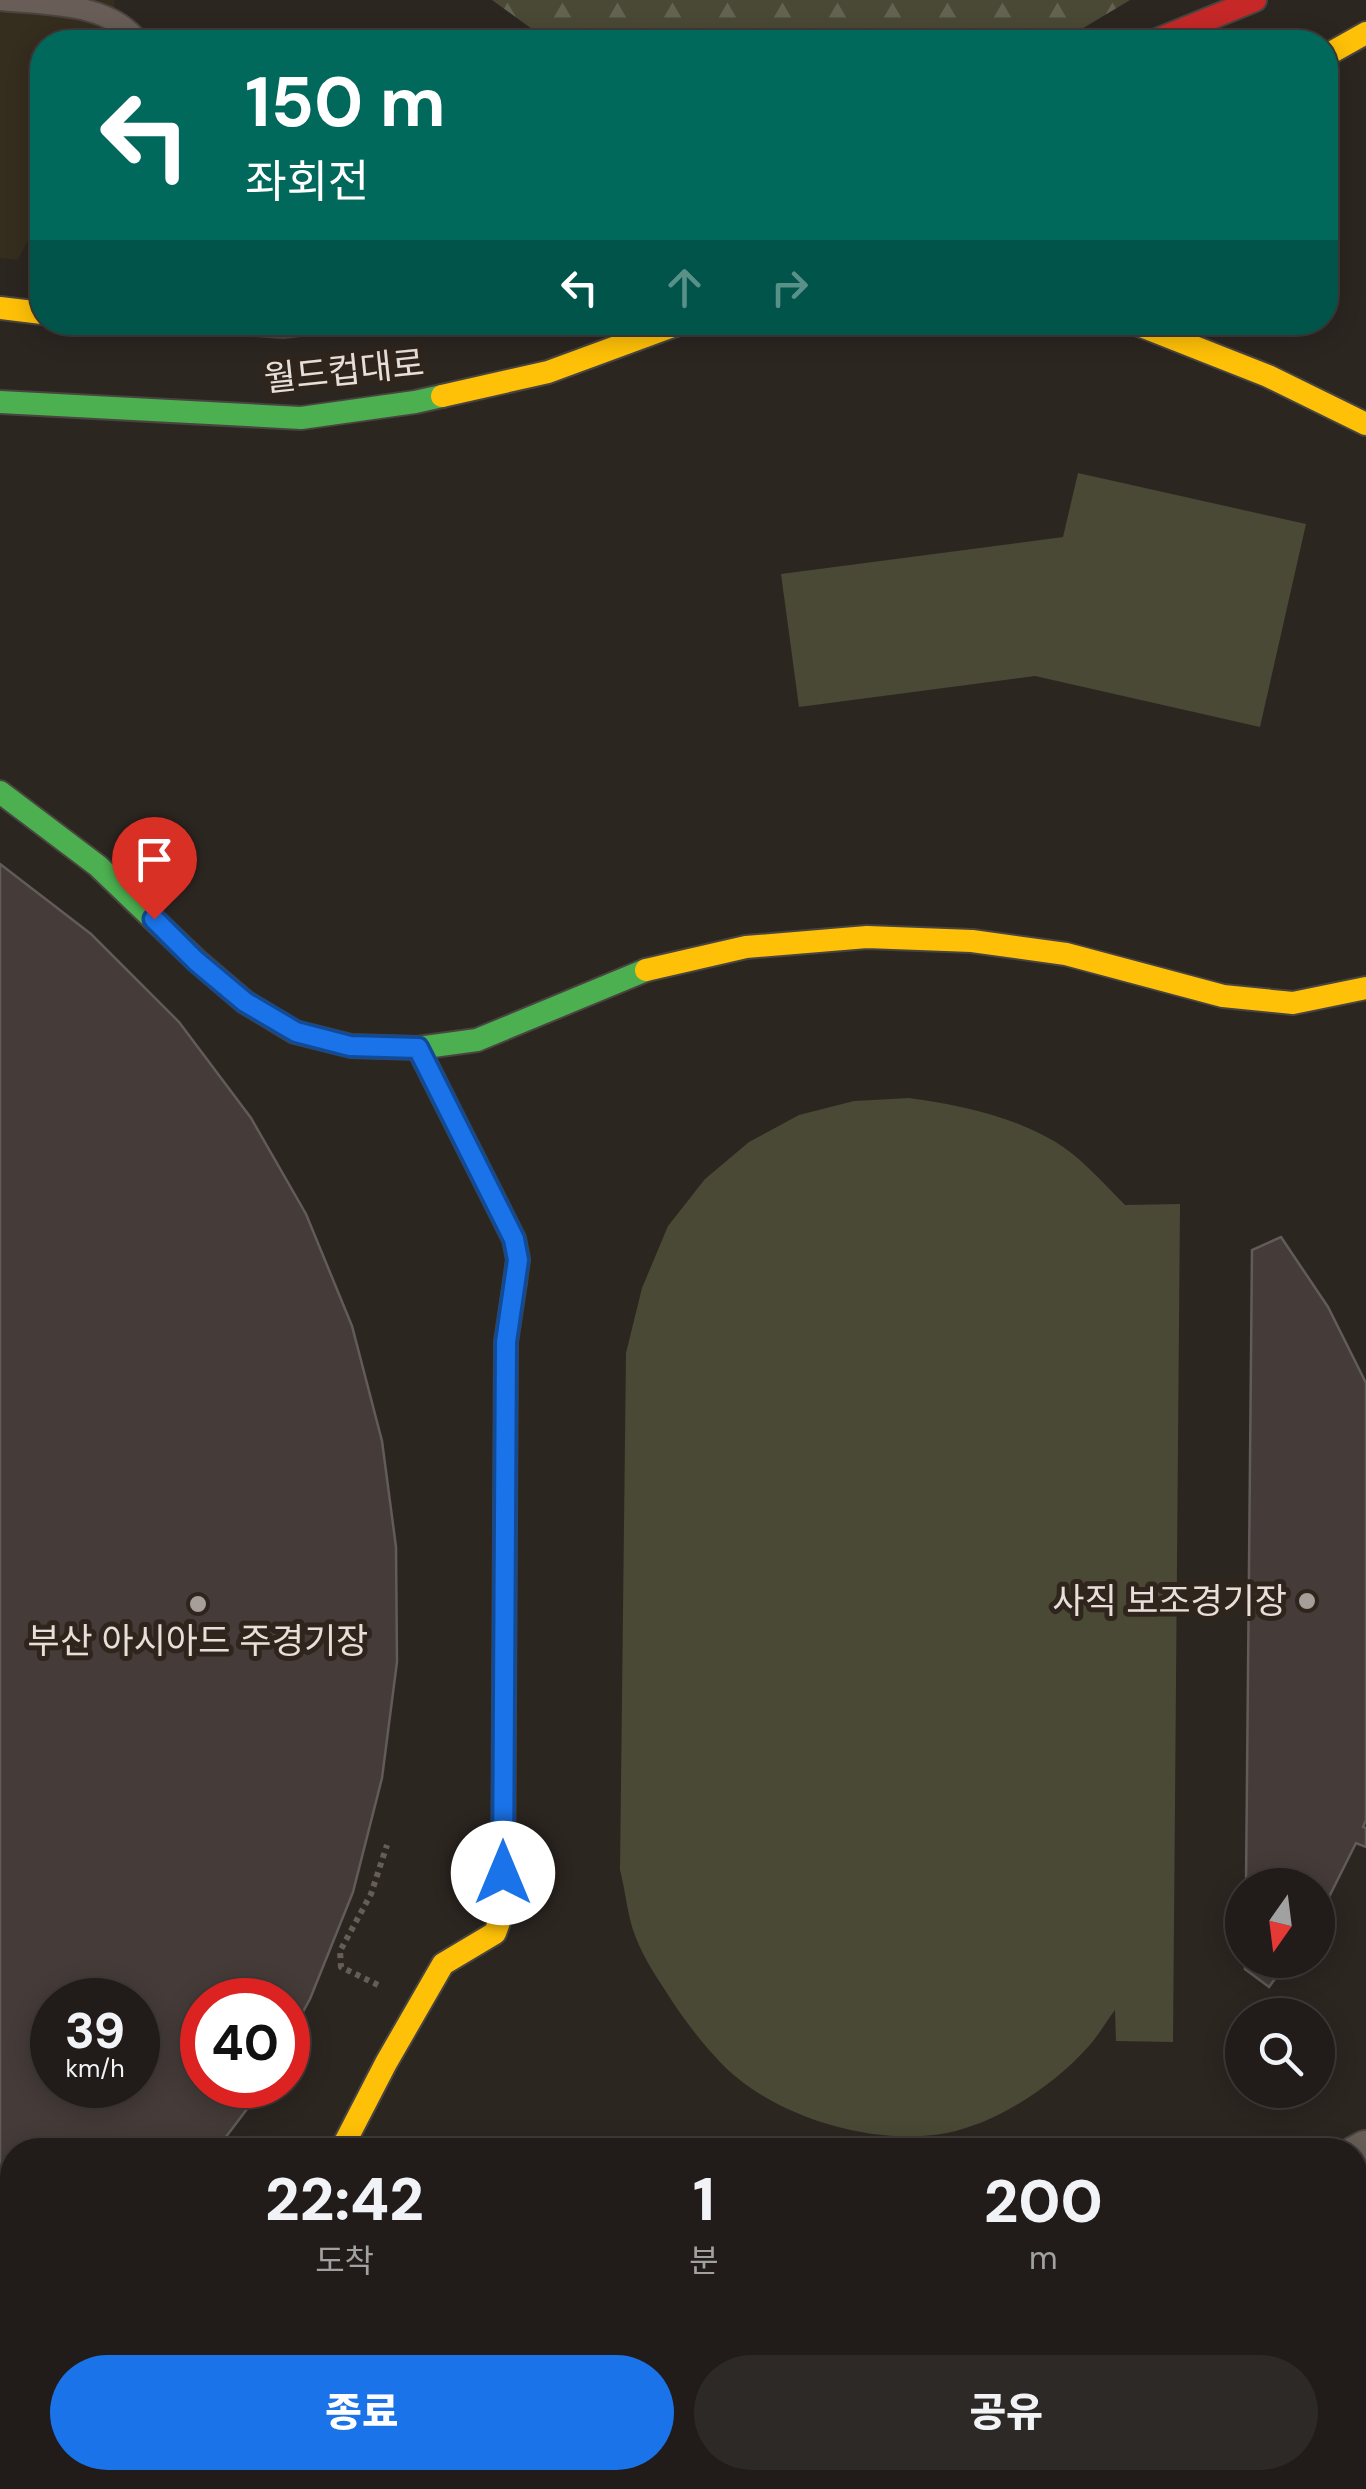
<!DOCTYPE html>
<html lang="ko">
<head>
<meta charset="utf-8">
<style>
	:root { --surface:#211c19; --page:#2d2926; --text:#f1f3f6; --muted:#a2a1a2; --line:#3e3a38; --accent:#1a73e8 }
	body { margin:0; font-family:"DM Sans","Noto Sans KR",sans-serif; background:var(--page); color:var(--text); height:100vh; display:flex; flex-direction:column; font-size:38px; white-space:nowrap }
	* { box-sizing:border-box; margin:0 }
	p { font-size:32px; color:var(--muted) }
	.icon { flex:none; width:55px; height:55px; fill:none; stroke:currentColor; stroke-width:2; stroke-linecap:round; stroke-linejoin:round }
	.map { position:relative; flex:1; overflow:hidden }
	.details { position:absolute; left:0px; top:2138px; width:1368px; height:352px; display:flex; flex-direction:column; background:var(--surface); border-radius:40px 40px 0 0; box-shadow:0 5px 25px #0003,0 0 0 2px var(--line) }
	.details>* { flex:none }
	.top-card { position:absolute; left:30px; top:30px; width:1308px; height:305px; border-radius:40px; box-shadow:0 5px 25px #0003,0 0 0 2px var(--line); background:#00695c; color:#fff; overflow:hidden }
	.needle { width:65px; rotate:194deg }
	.buttons { position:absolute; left:1225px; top:1868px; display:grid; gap:20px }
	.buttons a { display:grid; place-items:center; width:110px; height:110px; border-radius:50%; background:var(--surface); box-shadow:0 5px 25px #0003,0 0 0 2px var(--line); font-size:50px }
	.speed { position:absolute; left:30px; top:1978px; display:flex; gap:20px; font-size:50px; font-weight:700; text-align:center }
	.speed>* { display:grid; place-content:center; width:130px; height:130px; border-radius:50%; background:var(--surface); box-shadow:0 5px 25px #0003,0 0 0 2px var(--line); line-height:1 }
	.speed small { font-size:25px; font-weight:400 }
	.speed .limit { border:15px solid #d22; background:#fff; color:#111 }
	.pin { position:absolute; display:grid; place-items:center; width:85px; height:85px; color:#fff; margin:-102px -42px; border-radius:50% 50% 50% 0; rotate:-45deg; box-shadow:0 0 10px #0007 }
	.pin .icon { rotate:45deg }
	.me { position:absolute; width:110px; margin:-55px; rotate:0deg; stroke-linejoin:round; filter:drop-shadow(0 0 8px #0008) }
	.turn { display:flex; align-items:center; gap:35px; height:210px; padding:0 50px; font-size:45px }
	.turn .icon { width:130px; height:130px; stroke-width:2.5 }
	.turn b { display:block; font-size:70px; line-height:85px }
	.lanes { display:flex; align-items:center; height:95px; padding:0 50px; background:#0003; justify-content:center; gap:50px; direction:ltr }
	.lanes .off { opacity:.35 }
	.eta { display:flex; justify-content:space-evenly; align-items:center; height:170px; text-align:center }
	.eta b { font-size:60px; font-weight:800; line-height:70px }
	.button { display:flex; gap:20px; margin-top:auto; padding:20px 50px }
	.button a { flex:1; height:115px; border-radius:60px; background:var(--accent); color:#fff; font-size:40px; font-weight:800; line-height:115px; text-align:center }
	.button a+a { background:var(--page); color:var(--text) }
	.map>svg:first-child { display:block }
	.medical { fill:#352d1e }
	.forest { fill:url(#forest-firs) }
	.garden { fill:#494935 }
	.building { fill:#453b39; stroke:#615b59; stroke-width:2.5; fill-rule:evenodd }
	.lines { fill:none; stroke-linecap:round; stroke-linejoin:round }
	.lane-casing { stroke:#49443f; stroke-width:24 }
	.street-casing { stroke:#49443f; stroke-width:44 }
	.fast-casing { stroke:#49443f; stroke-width:26 }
	.slow-casing { stroke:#49443f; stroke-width:26 }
	.jam-casing { stroke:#49443f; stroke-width:26 }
	.path { stroke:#665d58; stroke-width:6; stroke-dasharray:5 5; stroke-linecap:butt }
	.lane { stroke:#685d57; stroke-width:20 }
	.street { stroke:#685d57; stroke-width:40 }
	.fast { stroke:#4caf50; stroke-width:22 }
	.slow { stroke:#ffc107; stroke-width:22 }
	.jam { stroke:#c62828; stroke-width:22 }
	.route-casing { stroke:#114b97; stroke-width:25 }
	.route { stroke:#1a73e8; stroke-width:18 }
	.poi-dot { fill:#a69e99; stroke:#30251d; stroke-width:4 }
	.labels { text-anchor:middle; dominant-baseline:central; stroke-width:10; stroke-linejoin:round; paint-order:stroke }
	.street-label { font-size:35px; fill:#e7dfda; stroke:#30251d }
	.poi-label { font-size:35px; fill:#e7dfda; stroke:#30251d; text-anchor:end }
</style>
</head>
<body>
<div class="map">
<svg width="1366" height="2489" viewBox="0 0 1366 2489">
	<defs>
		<pattern id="forest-firs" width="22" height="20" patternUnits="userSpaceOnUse" patternTransform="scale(2.5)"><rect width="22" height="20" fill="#494935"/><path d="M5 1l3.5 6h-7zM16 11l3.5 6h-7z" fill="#636352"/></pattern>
	</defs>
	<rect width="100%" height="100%" fill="#2c2621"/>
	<!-- medical -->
	<path class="medical" d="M0,0H114L121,42H42V212L18,260L0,258Z"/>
	<!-- forest -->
	<path class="forest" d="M492,0H1130L1060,42H550Z"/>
	<!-- garden -->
	<path class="garden" d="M1078,473L1306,524L1260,727L1035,676L799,707L781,574L1063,537Z
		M909,1098C959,1105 1009,1115 1054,1141C1080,1156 1103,1183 1125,1205L1180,1204L1173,2042L1116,2041L1115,2010C1106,2022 1098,2036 1088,2047C1054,2085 998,2123 947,2133C873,2147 773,2117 721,2063C700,2041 681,2016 665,1990C653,1972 640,1951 633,1930C627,1911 625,1889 620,1870L626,1353L642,1288L668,1226L705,1179L749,1142L799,1115L854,1101Z"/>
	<!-- building -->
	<path class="building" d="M0,864L91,934L179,1022L251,1118L306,1214L352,1326L382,1441L396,1547L397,1662L382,1778L353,1892L310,1999L288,2039V2000H202V2085H262L250,2105L216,2150H12V2348L0,2357ZM52,2000H138V2085H52Z
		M1281,1237L1328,1307L1366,1383V1820L1363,1827L1366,1828V1847L1356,1843L1318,1919V1885H1246L1252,1250Z
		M1245,1960H1289L1269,1987L1245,1969Z
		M971,2478H1251L1225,2489H976Z"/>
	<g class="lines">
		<!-- lane casing -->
		<g class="lane-casing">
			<path id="lane" d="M1,0C47,5 109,2 139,42"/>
		</g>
		<!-- street casing -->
		<g class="street-casing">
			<path id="street" d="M1355,2157L1366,2151
				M1355,2326L1366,2352
				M0,2435L12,2430"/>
		</g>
		<!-- fast casing -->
		<g class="fast-casing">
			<path id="fast" d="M225,322L283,326L316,322
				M0,402L301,418L415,402L442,396
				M0,792L98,866L197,961L245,1002L295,1032L351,1046L418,1048L477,1040L646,970
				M504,1714L506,1342L515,1282"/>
		</g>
		<!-- slow casing -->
		<g class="slow-casing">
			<path id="slow" d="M1325,56L1366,33
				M0,308L42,313
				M1131,322L1268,376L1366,424
				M442,396L548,372L684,322
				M646,970L746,947L867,937L972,941L1066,954L1223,996L1293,1003L1366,988
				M341,2150L386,2063L443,1964L495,1933L503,1911L504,1714"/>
		</g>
		<!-- jam casing -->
		<g class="jam-casing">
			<path id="jam" d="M1152,42L1255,0
				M418,1048L514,1239L518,1259L515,1282"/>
		</g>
		<!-- path -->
		<path class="path" d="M378,1985L341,1967L340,1951L371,1894L387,1845"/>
		<!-- lane -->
		<use href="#lane" class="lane"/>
		<!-- street -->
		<use href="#street" class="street"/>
		<!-- fast -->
		<use href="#fast" class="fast"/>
		<!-- slow -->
		<use href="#slow" class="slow"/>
		<!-- jam -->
		<use href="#jam" class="jam"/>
	</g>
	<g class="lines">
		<!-- route casing -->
		<g class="route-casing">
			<path id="route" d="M154,919L196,961L245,1002L296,1032L350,1046L418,1048L514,1239L518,1260L506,1342L503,1873"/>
		</g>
		<!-- route -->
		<use href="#route" class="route"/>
	</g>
	<!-- markers -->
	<g class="poi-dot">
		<circle cx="1307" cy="1601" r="10"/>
		<circle cx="198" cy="1604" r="10"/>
	</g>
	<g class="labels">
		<!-- street labels -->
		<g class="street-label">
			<text transform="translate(344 371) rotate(-6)">월드컵대로</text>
		</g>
		<!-- poi labels -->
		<g class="poi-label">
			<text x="1287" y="1601">사직 보조경기장</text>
			<text x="198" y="1641" text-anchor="middle">부산 아시아드 주경기장</text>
		</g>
	</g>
</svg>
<div class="buttons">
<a><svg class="needle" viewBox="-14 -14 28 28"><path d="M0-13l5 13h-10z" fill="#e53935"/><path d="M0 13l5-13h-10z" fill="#a2a1a2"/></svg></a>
<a><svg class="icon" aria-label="search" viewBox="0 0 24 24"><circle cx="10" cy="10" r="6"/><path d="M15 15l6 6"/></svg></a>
</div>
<div class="speed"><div>39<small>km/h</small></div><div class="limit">40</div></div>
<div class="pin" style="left:154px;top:919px;background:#d93025"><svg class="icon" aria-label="arrive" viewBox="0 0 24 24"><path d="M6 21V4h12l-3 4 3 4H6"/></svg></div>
<svg class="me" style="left:503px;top:1873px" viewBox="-20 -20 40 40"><circle r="19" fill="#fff"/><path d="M0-13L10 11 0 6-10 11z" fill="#1a73e8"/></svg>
<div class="top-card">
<div class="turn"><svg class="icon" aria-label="left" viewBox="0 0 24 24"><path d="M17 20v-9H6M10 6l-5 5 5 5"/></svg><div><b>150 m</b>좌회전</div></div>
<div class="lanes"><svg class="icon" aria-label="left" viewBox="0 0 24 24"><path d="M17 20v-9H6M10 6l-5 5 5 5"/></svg><svg class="icon off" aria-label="ahead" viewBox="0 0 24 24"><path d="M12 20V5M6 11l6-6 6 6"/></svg><svg class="icon off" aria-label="right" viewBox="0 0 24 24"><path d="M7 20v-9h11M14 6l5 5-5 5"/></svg></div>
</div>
<section class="details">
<div class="eta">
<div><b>22:42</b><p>도착</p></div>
<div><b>1</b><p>분</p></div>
<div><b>200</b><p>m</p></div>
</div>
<div class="button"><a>종료</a><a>공유</a></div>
</section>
</div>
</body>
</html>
